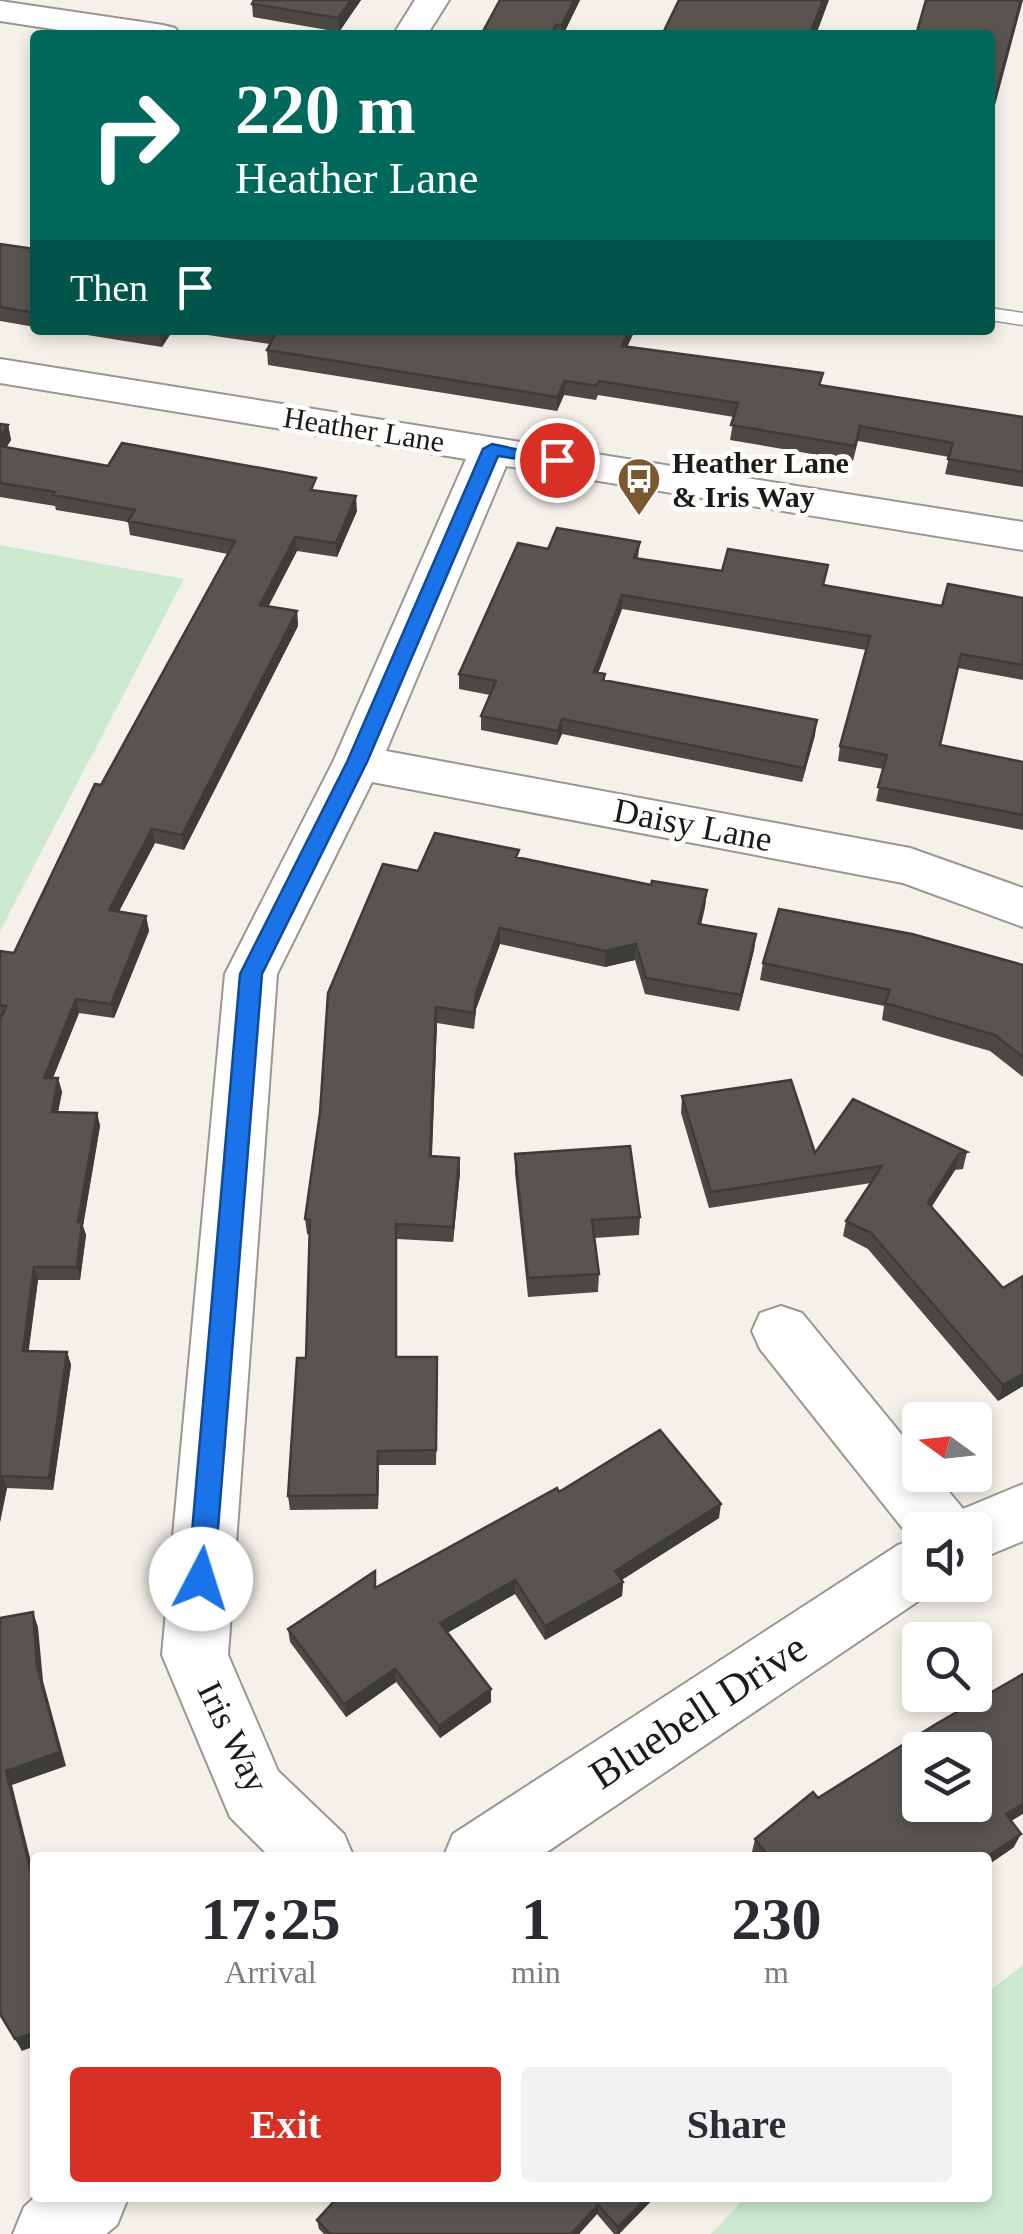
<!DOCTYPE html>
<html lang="en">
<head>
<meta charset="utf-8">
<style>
	:root { --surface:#fff; --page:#f2f2f3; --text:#2b2b33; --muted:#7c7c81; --accent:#d93025 }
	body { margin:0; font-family:Georgia,serif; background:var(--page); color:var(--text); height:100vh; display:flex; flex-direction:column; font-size:38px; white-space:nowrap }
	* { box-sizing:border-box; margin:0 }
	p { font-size:32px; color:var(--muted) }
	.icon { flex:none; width:55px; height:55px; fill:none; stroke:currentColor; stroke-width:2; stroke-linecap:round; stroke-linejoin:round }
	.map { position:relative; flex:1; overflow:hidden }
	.sheet { position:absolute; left:30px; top:1852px; width:962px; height:350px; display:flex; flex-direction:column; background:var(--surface); border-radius:10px; box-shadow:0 5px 15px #0003 }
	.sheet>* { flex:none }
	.hud { position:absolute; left:30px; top:30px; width:965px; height:305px; border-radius:10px; box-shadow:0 5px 15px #0003; background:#00695c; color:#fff; overflow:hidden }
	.needle { width:65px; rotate:285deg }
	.tools { position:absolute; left:902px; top:1402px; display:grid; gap:20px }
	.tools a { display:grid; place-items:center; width:90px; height:90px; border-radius:10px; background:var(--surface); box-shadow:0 5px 15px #0003; font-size:50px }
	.pin { position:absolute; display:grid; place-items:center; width:85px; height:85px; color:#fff; margin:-42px; border:5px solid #fff; border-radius:50%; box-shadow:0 2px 10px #0007 }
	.me { position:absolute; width:110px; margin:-55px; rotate:5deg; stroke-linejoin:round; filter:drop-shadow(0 0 8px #0008) }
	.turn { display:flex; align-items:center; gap:35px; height:210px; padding:0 40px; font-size:45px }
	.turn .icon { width:130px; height:130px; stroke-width:2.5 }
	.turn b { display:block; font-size:70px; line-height:85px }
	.then { display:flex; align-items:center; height:95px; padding:0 40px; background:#0003; gap:20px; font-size:38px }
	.eta { display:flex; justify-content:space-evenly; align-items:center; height:170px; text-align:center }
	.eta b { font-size:60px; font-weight:700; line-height:70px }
	.cta { display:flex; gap:20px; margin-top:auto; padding:20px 40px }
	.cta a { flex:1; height:115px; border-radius:10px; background:var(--accent); color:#fff; font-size:40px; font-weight:700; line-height:115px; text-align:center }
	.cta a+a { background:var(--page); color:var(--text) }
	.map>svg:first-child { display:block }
	.green { fill:#cdead1 }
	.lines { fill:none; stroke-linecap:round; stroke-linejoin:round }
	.lane-casing { stroke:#9a9790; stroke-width:3 }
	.street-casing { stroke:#9a9790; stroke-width:4 }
	.secondary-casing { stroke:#9a9790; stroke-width:4 }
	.lane { fill:#fff; fill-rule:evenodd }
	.street { fill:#fff; fill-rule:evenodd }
	.secondary { fill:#fff; fill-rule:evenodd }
	.wall { fill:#4c4945 }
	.shaded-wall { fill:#3e3c38 }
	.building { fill:#585550; stroke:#3e3c38; stroke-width:2.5; fill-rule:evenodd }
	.route { fill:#1a73e8; stroke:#114b97; stroke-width:2.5 }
	.labels { text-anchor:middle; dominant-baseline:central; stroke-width:10; stroke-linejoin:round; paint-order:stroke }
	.far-street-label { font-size:30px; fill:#1c1a18; stroke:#fffefd }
	.far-poi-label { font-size:30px; font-weight:bold; fill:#1c1a18; stroke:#fffefd; text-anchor:start }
	.street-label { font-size:35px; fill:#1c1a18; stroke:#fffefd }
	.near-street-label { font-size:42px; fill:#1c1a18; stroke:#fffefd }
</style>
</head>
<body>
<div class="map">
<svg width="1023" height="2234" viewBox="0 0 1023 2234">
	<rect width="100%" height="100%" fill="#f4f1ea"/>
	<!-- green -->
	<path class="green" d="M0,545L184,579L0,931Z
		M1023,1965V2234H711L745,2198H988V1992Z"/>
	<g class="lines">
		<!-- lane casing -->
		<g class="lane-casing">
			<path id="lane" d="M990,308L1023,313V325L990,320Z"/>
		</g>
		<!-- street casing -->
		<g class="street-casing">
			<path id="street" d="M415,0H449L427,35H393Z
				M0,1L163,25L175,28L180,35H92L0,21Z
				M0,359L1023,522V550L506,466L386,751L910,848L1023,888V927L903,883L372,782L277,974L228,1655L278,1771L344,1834L354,1858H271L230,1817L162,1655L225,974L333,762L466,459L0,383Z
				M781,1306L802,1313L920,1457V1475H935L964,1510L973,1530H920V1550L760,1349L752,1331L760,1313Z"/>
		</g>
		<!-- secondary casing -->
		<g class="secondary-casing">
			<path id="secondary" d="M1023,1484V1541L975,1561V1530H945L953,1513Z
				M920,1536V1585H942L538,1858H443L453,1834L898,1545Z
				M35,2197L127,2198H128L117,2225L106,2234H13L24,2207Z"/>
		</g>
		<!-- lane -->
		<use href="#lane" class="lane"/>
		<!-- street -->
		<use href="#street" class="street"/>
		<!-- secondary -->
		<use href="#secondary" class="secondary"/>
	</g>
	<!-- wall -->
	<path class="wall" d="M254,0H361L339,32L253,17L252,4Z
		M500,0H580L563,35H481Z
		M0,244L35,249V327L0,321Z
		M56,330H635L627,347L821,385L1023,417V487L945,474L949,457L858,441L853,461L730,440L734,417L598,395L596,400L564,395L557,411L268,365L267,350L270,344L173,330L162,347Z
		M0,424L8,425L11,440L6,448L108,466L317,491L357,511L337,557L297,551L268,606L297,611L298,626L184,850L155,843L118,912L146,916L149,931L114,1018L79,1013L53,1078H58L62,1092L58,1112L97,1113L100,1126L83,1226L86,1235L80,1280H38L28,1352H67L71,1365L53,1490L7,1488L0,1522V951L14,953L101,785L228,554L130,535L128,522L56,510L55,506L0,497Z
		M640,542L638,558L824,585L942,606L1023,598V680L958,668L940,745L1023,762V830L876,801L883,769L838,761L840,746L866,650L622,609L598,673L605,674V680L815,735L802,782L562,734L557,745L481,730V716L490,695L459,689V674L548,549Z
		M519,858L651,885L707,890L705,907L701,925L756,934L754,950L739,1011L645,994L635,960L605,967L500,944L476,1009L474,1029L437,1023L432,1156L459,1158L460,1173L453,1242L397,1239V1357L438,1371L436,1465H379L378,1509L290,1510L288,1496L306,1358L310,1235L307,1234L305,1219L418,871Z
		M763,963L1023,965V1077L990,1051L882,1020L884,1006L760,980Z
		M682,1096L815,1153L967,1152L963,1169L955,1170L931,1207L1003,1288L1023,1386L998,1401L868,1249L843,1236L846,1221L871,1183L709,1208L681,1113Z
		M515,1154L640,1217L639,1235L594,1238L599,1274L598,1292L528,1297L515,1173Z
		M559,1492L719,1518L621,1580L623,1582L622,1596L545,1640L515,1594L447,1633L491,1689V1702L440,1738L396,1682L346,1717L290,1642L288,1629L376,1587Z
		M818,1798L1011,1821L1014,1847L988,1865V1858H756L752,1852L755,1839Z
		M654,2198L619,2234H614L597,2214L579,2234H324L319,2229L317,2220Z"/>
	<!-- shaded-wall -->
	<path class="shaded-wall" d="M351,0H361L339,32L338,18Z
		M574,0H580L563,35H561L562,25Z
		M823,0H829L816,35H810Z
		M1021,0H1023L990,124V117Z
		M162,330H173L162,347L160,333Z
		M629,330H635L621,360L622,346Z
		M565,381L564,395L557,411V397Z
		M8,425L11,440L0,457V438Z
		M356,496L357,511L337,557L336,543Z
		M295,537L297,551L262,619L260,605Z
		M622,595V609L593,687L594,672Z
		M297,611L298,626L184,850L182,835Z
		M562,719V734L557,745L558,731Z
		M817,720L815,735L802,782L804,768Z
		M152,829L155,843L112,925L109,910Z
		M707,890L705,907L697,940L698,924Z
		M146,916L149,931L114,1018L111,1004Z
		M500,928V944L476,1009L474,1029L476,993Z
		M756,934L754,950L739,1011L741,995Z
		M636,944L635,960L605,967V951Z
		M76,999L79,1013L47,1092L44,1078Z
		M436,1007L437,1023L431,1172L430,1156Z
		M58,1078L62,1092L55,1126L52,1112Z
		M97,1113L100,1126L83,1226L86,1235L80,1280L77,1267L78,1222Z
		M959,1154L955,1170L924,1219L928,1203Z
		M459,1158L460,1173L453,1242V1227Z
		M396,1224L397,1239V1372L396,1357Z
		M34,1267L38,1280L27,1364L23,1351Z
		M67,1352L71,1365L53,1490L49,1478Z
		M1023,1374V1386L998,1401L1003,1385Z
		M378,1451L379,1465L378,1509L377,1495Z
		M2,1476L7,1488L0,1522V1488Z
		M721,1504L719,1518L614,1585L615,1571Z
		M515,1580V1594L440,1637V1623Z
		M623,1582L622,1596L545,1640V1626Z
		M33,1612L38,1627L43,1681L66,1766L12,1785L35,1878V1889L6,1771L37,1666Z
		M395,1669L396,1682L346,1717L344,1704Z
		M491,1689V1702L440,1738L439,1726Z
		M1023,1804V1814L999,1828L1006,1814Z
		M1021,1834L1014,1847L988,1865V1858H985Z
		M35,2033V2046L22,2051L15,2039Z
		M647,2198H654L619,2234H617L618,2227Z
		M598,2205L597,2214L579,2234H571Z"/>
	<!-- building -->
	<path class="building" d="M254,0H351L338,18L252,4Z
		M500,0H574L562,25H556L551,35H481Z
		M679,0H823L810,35H662Z
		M926,0H1021L990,117V35H916Z
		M0,244L35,249V313L0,307Z
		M271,330H629L622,346L823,373L819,385L1023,417V472L948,459L953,443L860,426L855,446L731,425L738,403L599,381L596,386L565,381L557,397L267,350L277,331Z
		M0,424L8,425L0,438Z
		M122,443L316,478L311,490L356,496L336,543L295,537L260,605L297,611L182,835L152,829L109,910L146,916L111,1004L76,999L44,1078H58L52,1112L97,1113L78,1222H82L77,1267H34L23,1351L67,1352L49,1478L2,1476L0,1488V1020L6,1006L0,1005V951L14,953L95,784L101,785L235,541L128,521L135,510L53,495L55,492L0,483V446L108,466Z
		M557,528L640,542L634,558L722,571L728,549L828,565L823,585L942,606L948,584L1023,598V665L961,654L940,745L1023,762V815L878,787L887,755L840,746L870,636L622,595L594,672L605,674L603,680L817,720L804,768L562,719L558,731L481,716L496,681L459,674L518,543L548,549Z
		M435,833L519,850L516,857L651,885L652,881L707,890L698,924L756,934L741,995L646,978L636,944L605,951L500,928L476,993L474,1013L436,1007L430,1156L459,1158L453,1227L396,1224V1357H437L436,1450L378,1451L377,1495L288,1496L297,1358H306L310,1220L305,1219L320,1113L328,993L383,864L418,871Z
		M779,909L912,934L1023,965V1057L995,1035L885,1003L890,990L763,963Z
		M791,1080L815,1153L853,1099L967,1152L959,1154L928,1203L1003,1288L1023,1276V1374L1003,1385L871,1233L846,1221L882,1166L711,1192L682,1096Z
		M630,1146L640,1217L592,1220L599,1274L528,1278L515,1154Z
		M660,1430L721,1504L615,1571L623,1582L545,1626L515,1580L440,1623L491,1689L439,1726L395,1669L344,1704L288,1629L375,1571V1588L557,1488L559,1492Z
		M33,1612L37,1666L60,1752L6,1771L35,1889V2033L15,2039L0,2014V1618Z
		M1023,1674V1804L1006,1814L1021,1834L985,1858H770L755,1839L813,1792L818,1798L936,1724ZM920,1750H975V1805H920Z
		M337,2198H647L618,2227L598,2205L571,2234H330L317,2220Z"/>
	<!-- route -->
	<path class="route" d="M492,444L566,460L557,465L498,456L367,762L262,974L214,1579L210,1588L201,1591L192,1588L188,1579L240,974L347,762L483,449Z"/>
	<!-- icons -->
	<defs>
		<g id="bus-pin" transform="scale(2.25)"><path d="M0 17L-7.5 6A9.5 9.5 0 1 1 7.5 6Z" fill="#7a5830" stroke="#fffefd"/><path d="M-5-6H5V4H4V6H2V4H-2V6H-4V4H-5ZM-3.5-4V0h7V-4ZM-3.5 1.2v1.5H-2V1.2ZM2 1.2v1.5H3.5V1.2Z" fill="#fff"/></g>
	</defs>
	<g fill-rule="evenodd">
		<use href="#bus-pin" x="639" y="479"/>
	</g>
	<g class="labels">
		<!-- far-street labels -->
		<g class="far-street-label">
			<text transform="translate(364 429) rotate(9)">Heather Lane</text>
		</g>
		<!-- far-poi labels -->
		<g class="far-poi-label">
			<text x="672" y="462">Heather Lane<tspan x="672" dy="34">&amp; Iris Way</tspan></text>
		</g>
		<!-- street labels -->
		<g class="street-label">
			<text transform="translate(693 825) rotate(11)">Daisy Lane</text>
			<text transform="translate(233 1737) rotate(64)">Iris Way</text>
		</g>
		<!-- near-street labels -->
		<g class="near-street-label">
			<text transform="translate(698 1711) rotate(-33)">Bluebell Drive</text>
		</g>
	</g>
</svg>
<div class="tools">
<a><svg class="needle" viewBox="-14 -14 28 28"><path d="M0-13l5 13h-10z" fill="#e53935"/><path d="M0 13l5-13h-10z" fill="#7c7c81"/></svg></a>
<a><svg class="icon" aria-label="sound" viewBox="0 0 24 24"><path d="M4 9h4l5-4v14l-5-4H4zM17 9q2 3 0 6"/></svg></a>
<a><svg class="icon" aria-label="search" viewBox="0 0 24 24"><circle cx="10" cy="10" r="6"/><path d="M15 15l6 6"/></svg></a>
<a><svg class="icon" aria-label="layers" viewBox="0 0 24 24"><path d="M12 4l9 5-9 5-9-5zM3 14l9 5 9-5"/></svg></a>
</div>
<div class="pin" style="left:557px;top:460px;background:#d93025"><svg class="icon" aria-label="arrive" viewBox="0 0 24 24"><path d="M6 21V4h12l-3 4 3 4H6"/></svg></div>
<svg class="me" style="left:201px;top:1579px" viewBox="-20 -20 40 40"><circle r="19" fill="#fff"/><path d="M0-13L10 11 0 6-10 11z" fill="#1a73e8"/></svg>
<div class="hud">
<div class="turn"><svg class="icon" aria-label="right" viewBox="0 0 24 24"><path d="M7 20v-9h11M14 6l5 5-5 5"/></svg><div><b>220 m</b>Heather Lane</div></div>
<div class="then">Then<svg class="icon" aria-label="arrive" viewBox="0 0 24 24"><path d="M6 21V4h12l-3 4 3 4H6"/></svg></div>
</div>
<section class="sheet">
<div class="eta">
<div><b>17:25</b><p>Arrival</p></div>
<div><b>1</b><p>min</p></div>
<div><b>230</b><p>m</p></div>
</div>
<div class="cta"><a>Exit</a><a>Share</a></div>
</section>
</div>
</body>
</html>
